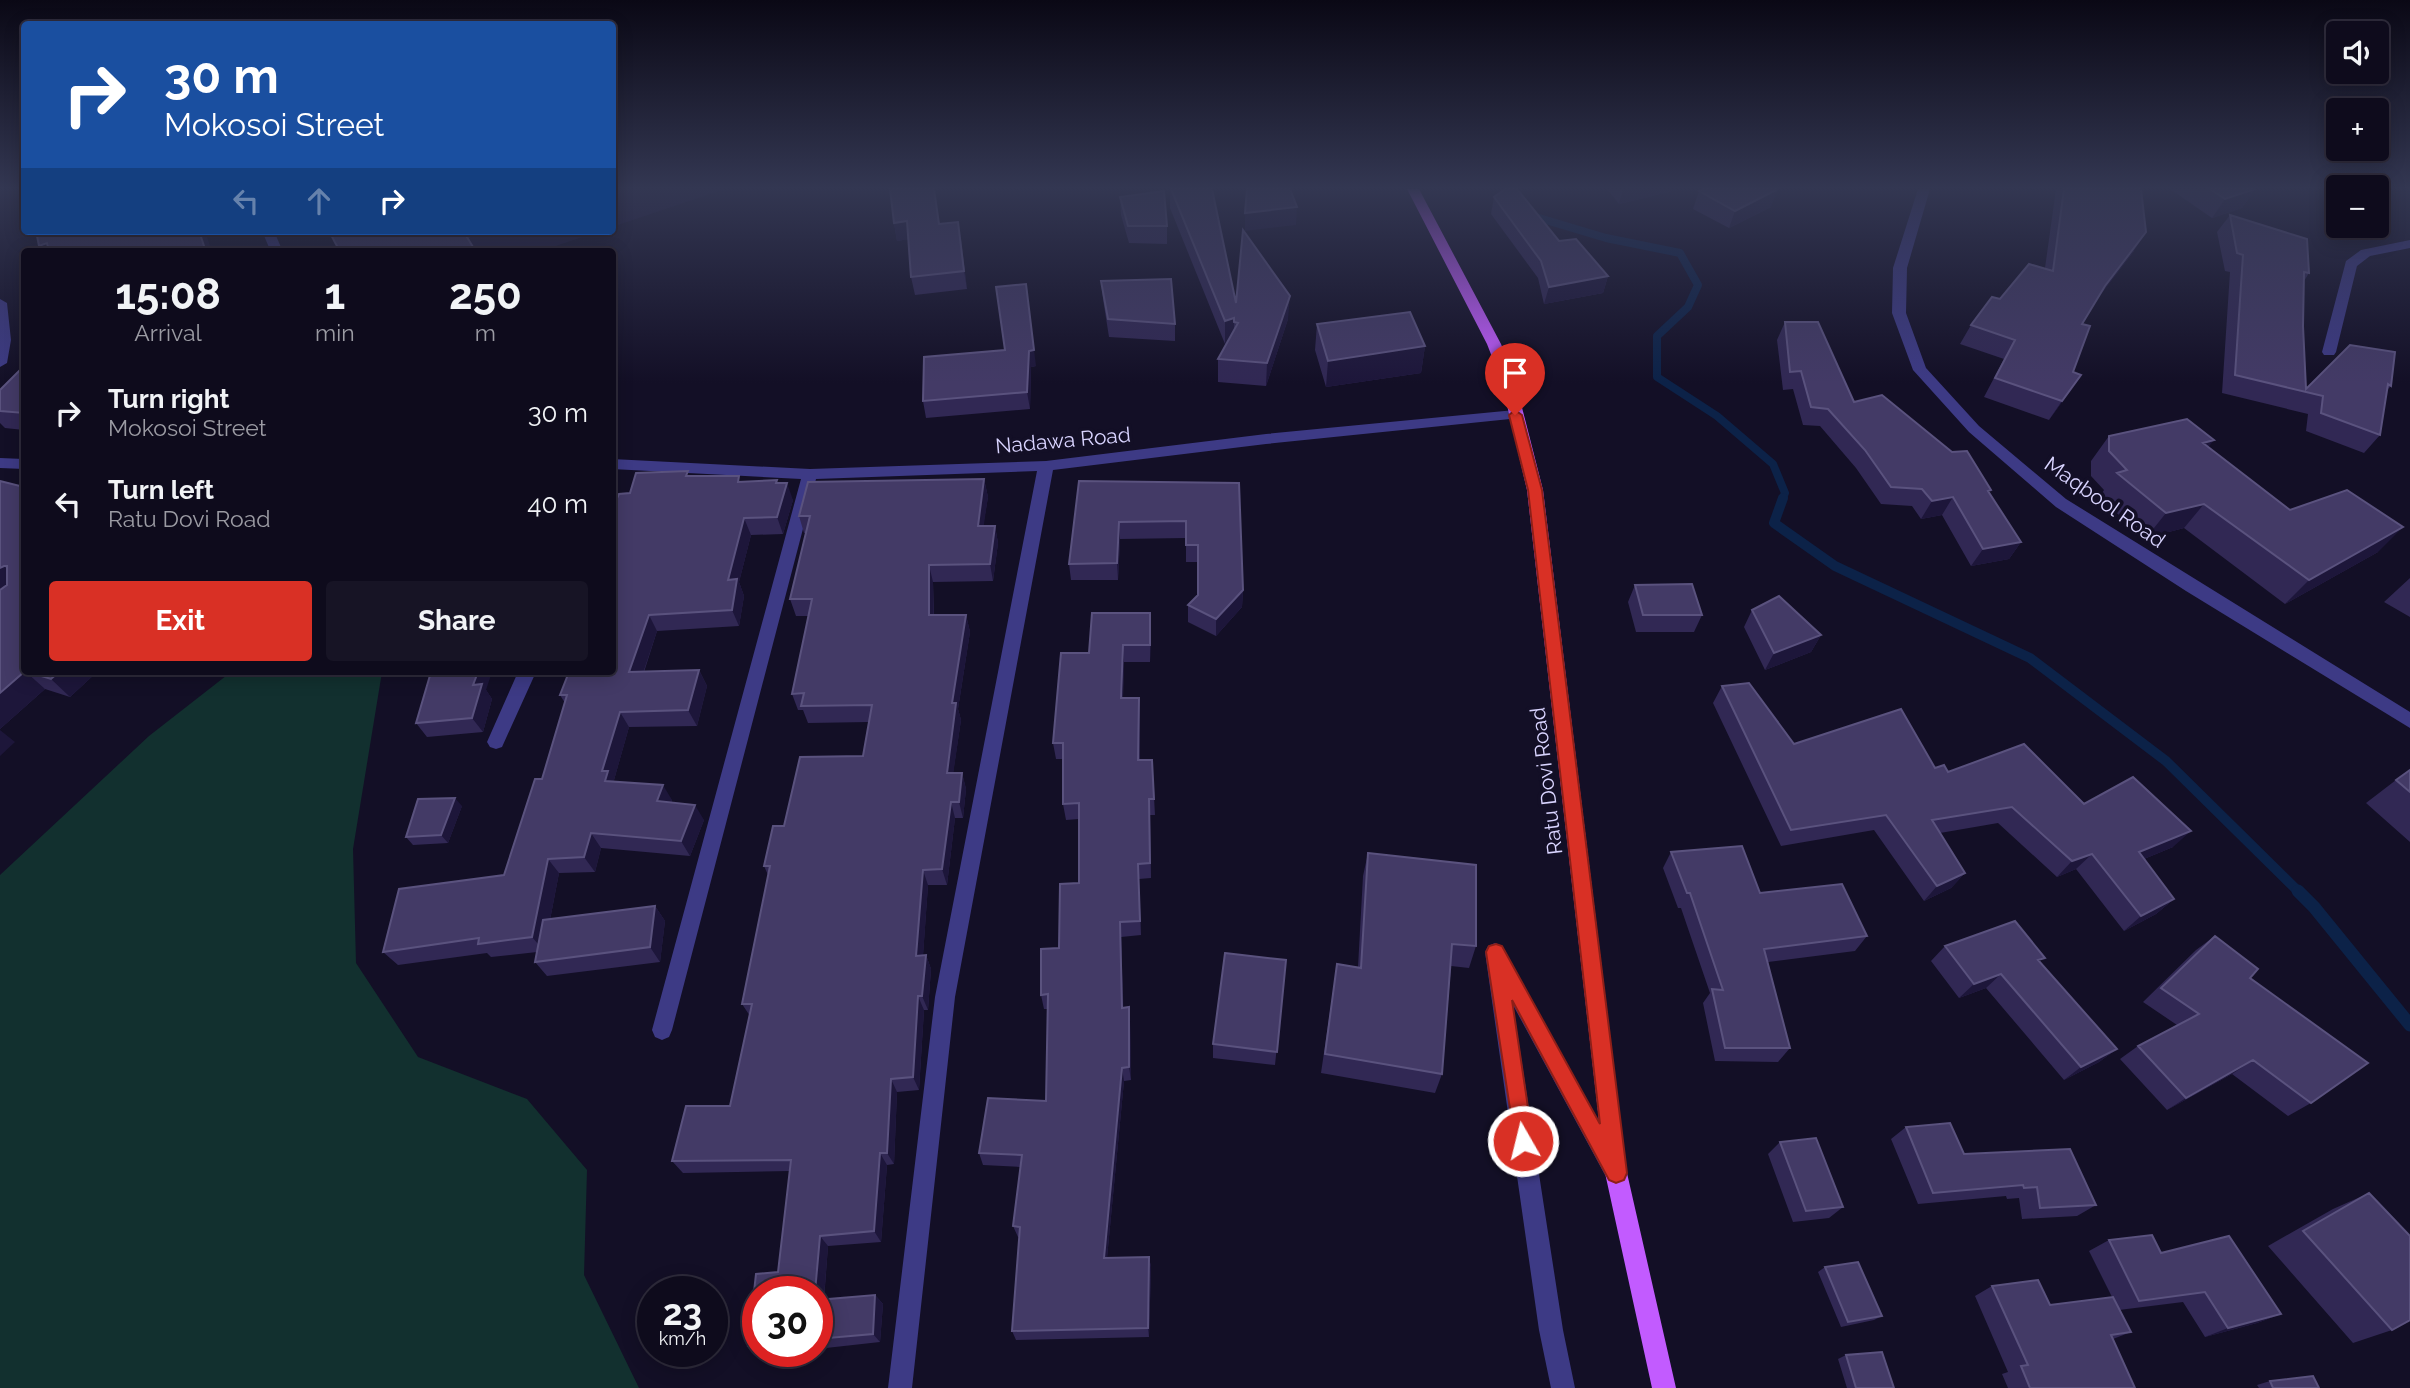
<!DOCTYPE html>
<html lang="en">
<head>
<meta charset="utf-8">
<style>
	:root { --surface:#0e0b1c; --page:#171425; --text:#f1f3f6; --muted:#9b9ba3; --line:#2e2b3b; --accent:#d93025 }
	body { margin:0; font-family:Raleway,sans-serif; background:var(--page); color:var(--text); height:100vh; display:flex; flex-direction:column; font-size:26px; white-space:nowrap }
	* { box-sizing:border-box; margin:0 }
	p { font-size:23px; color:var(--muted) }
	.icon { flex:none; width:38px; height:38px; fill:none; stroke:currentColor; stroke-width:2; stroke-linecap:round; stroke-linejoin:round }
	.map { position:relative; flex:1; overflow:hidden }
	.panel { position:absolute; left:21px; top:248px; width:595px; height:427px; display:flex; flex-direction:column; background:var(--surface); border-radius:7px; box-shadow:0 4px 18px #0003,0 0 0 2px var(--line) }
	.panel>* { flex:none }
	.banner { position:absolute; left:21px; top:21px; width:595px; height:214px; border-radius:7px; box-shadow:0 4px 18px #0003,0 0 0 2px var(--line); background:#1a4fa0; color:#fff; overflow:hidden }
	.tools { position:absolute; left:2326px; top:21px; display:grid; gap:14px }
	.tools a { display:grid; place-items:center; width:63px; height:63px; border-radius:7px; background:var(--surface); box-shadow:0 4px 18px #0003,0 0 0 2px var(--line); font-size:35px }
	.speed { position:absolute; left:637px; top:1276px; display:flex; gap:14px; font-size:35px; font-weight:700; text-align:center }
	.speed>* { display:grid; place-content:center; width:91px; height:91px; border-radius:50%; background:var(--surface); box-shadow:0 4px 18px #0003,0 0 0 2px var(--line); line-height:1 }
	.speed small { font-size:18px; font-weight:400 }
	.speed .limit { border:10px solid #d22; background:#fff; color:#111 }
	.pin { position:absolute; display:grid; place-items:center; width:60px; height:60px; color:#fff; margin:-72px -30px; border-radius:50% 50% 50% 0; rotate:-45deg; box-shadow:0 0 7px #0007 }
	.pin .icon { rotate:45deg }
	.me { position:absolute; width:77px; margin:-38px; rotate:352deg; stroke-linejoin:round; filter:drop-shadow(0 0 5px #0008) }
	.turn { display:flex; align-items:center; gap:24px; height:147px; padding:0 28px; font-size:32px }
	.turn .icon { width:91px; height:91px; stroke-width:2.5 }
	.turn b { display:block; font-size:49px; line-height:60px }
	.lanes { display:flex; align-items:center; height:66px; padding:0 28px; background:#0003; justify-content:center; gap:35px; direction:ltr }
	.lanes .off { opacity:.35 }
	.eta { display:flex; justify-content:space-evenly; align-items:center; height:119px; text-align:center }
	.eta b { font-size:42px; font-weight:700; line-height:49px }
	.button { display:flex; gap:14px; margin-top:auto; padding:14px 28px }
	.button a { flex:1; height:80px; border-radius:7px; background:var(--accent); color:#fff; font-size:28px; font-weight:700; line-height:80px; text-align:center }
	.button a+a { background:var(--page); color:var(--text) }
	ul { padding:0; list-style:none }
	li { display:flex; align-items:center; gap:21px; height:91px; padding:0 28px }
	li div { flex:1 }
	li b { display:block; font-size:26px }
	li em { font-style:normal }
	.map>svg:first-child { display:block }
	.green { fill:#12302f }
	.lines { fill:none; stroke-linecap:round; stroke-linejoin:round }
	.stream-far2 { stroke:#0c2248; stroke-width:8 }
	.stream-far1 { stroke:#0c2248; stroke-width:10 }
	.stream { stroke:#0c2248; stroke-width:13 }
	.minor { fill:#3d3a85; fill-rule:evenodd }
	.major { fill:#c25bff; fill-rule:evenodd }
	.wall { fill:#312854 }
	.shaded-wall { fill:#1d163a }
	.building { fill:#433a66; stroke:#5a527e; stroke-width:2 }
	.route { fill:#d93025; stroke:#8d1f18; stroke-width:2 }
	.labels { text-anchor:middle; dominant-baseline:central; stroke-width:7; stroke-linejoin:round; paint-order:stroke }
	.street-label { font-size:21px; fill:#d9d4ff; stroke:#130f26 }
</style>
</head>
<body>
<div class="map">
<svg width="2410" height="1388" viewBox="0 0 2410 1388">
	<rect width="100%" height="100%" fill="#130f26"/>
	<!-- green -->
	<path class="green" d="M231,672H382L353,849L356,963L418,1057L527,1099L587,1170L584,1275L639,1388H0V875L149,736Z"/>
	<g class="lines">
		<!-- stream-far2 -->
		<path class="stream-far2" d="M1513,189L1529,215L1606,238L1680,253L1698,285L1688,307L1657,336V377L1717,416L1773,464L1785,493L1782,500"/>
		<!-- stream-far1 -->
		<path class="stream-far1" d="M1783,498L1774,523L1835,566L2030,658L2166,761L2300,893"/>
		<!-- stream -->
		<path class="stream" d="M2298,891L2314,907L2410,1025"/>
		<!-- minor -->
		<path class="minor" d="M1918,189H1930L1907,268L1906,313L1926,368L1979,426L2066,499L2410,712V728L2186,591L2056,507L1969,432L1913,370L1892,313L1893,268Z
			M262,231H274L283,252H271Z
			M2410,240V248L2370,256L2357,266L2336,352L2334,355H2324L2322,352L2346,261L2361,250Z
			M0,299L7,303L11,340L7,363L0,367Z
			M1515,410L1522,415L1520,418L1266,444L1053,470L955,997L912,1388H888L935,997L1037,471L816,479L672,1030L669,1037L662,1040L655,1037L652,1030L801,479L612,469V459L810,469L1046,461L1266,434Z
			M0,458L24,459V469L0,468Z
			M518,672H536L502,747L496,749L490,747L487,742Z
			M1495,943L1502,946L1624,1167L1621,1175L1613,1178L1605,1175L1513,1005L1563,1330L1575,1388H1551L1539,1330L1485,952L1488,946Z"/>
		<!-- major -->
		<path class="major" d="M1407,189H1419L1501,344L1515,380L1543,490L1627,1173L1676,1388H1652L1605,1173L1527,490L1501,380L1487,344Z"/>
	</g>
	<!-- wall -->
	<path class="wall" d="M1170,189H1212L1236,303L1288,319L1266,386L1218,382V359L1227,343L1225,344L1170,208Z
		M1607,189H1674L1673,191L1619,204Z
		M2056,189H2141L2134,251L2095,301L2082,324L2073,372L2081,375L2049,420L1984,397L2004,359L1960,344L1971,325L2000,299L2045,268Z
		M2170,189H2255L2242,208L2212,218Z
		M1699,191L1771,207L1729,228L1693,209Z
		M1120,197L1167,226V244L1129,243L1121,215Z
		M1494,197L1608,276L1603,293L1544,304L1538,278L1491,214Z
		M2230,215L2309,273L2304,281L2303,326L2306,389L2350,345L2391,386L2387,390L2380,435L2364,453L2306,431L2308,414L2222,393L2230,272L2225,271L2217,232Z
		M894,223L939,224L961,240L967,289L915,295L911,277L908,239L897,241Z
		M1101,281L1175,324V341L1109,337L1103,299Z
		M1785,322L1854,402L1989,493L2021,542L2009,559L1971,566L1942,515L1921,519L1912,506L1881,504L1856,468L1820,426L1803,425L1793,389L1783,390L1777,340Z
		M1317,324L1425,346L1421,373L1326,387L1315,350Z
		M1005,350L1036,366L1031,367L1030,409L926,418L923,401Z
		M24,368V430L5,428L0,423V390Z
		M2109,436L2208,447L2290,510L2378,552L2285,604L2184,528L2146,538L2099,498L2104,490L2091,476V461Z
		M690,476L742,482L778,483L793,500L783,534L751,535L739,582L744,596L739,626L657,631L644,672L699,670L707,686L697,726L629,727L614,780V781L672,800L671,803L704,820L690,856L601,848L595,872L559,873L550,920L655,906L665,921L660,962L547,976L535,962L537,952L491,957L487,953L398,965L383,952L504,875L542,779L565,703L560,695L612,672L630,493Z
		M984,479L988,497L983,526H995L998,543L993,581L933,582L934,615H966L970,632L958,709L961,720L953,773H962L966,789L963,818H955L947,885H928L923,955H926L931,969L928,1010H924L919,1090L897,1092L894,1164L887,1165L881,1242L828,1246L824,1300L875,1295L883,1304L880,1342L817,1349V1292H758V1351H795L758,1355L748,1346L756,1274L778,1272L790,1171L683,1173L672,1161L686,1106H730L750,1016L742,1004L768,875L764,866L773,826H784L800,757L863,756L869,722L808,723L803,710H798L792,694L809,616H796L790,599L806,533H804L799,516L808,482Z
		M0,481L24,672H97L70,697L45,689L0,729Z
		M1079,481L1239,483L1243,590L1242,607L1216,636L1188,622V605L1198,595V562H1186V538L1120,539L1118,580H1071L1069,564Z
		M2410,578V617L2384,602Z
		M1635,585L1702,615L1694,632H1636L1628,602Z
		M1752,610L1821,635L1811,652L1765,670L1744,627Z
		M1151,630L1150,662H1124L1123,698L1140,715V760H1152L1155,815H1150L1151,878L1139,879L1141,935L1121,937L1123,1007H1129L1130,1021L1131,1080L1124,1081L1107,1258L1149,1257L1151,1267L1149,1337L1016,1340L1012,1331L1019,1237H1018L1013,1226L1021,1167L983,1165L979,1153L1046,1101L1048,1009H1044L1041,995L1059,948L1079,883V819L1066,820L1063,804V759H1056L1053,743L1089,653Z
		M1722,686L1794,744L1935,768L2084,804L2173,847L2144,859L2174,899L2156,914L2124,931L2076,869L2057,877L1998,823L1940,833L1965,873L1951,888L1924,901L1874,830L1781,846L1713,703Z
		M486,690L492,699L483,732L427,737L416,723Z
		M2410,770V842L2366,803L2396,780Z
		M462,806L448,843L413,845L406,837Z
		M1671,852L1760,893L1867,936L1855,951L1768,962L1790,1048L1778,1062L1715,1061L1703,1003L1710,993L1681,908H1678L1663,868Z
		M1368,853L1476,946L1469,968L1451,966L1442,1074L1435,1093L1321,1073L1337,964L1358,967L1363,876Z
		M2215,936L2250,978L2311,1103L2288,1116L2232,1074L2167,1110L2120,1059L2138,1046L2177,1025L2143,1002L2196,950Z
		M1945,946L2040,962L2117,1049L2099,1062L2064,1080L1986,988L1959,998L1931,961Z
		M1286,960L1275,1065L1213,1058V1044Z
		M1906,1127L1964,1154L2096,1205L2077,1216L2022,1219L2019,1198L2007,1199L2006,1196L1918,1204L1891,1139Z
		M1780,1142L1843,1207L1829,1218L1793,1222L1768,1154Z
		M2369,1193L2392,1330L2353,1343L2268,1246L2333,1209Z
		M2109,1240L2161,1253L2281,1314L2257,1323L2205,1337L2183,1302L2119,1310L2131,1332L2113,1339L2135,1388H2008L2002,1374L2008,1372L1975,1296L1992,1286L2050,1305L2112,1297L2089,1251Z
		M1825,1267L1882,1316L1874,1320L1841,1327L1818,1272Z
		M1846,1355L1894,1388H1847L1838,1359Z
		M2270,1381L2319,1388H2259L2257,1385Z"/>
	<!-- shaded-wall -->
	<path class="shaded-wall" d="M612,189H725L612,227Z
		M1623,189H1674L1673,191L1619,204Z
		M1778,189L1771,207L1729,228L1735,211Z
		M2255,189L2242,208L2212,218L2225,199Z
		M1297,207L1296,225L1245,231V213Z
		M907,221L911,239L897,241L894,223Z
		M958,222L961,240L967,289L964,271Z
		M199,231H205L212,252H206Z
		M486,231H600L538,252H474L467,237Z
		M2146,232L2134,251L2093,305L2105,286Z
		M47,243L54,252H44L39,246Z
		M1608,276L1603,293L1544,304L1549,287Z
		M1026,284L1036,366L1031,367L1030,409L1027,392Z
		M1290,296L1288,319L1266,386L1267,363Z
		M1234,318V341L1225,344V321Z
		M1425,346L1421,373L1326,387L1328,361Z
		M2081,375L2068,394L2049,420L2062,401Z
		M2214,440L2194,465L2203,443Z
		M984,479L988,497L981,544L978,526Z
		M787,483L793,500L783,534L777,517Z
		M1953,497L1942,515L1921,519L1932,501Z
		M2204,504L2184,528L2146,538L2166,513Z
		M744,518L751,535L739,582L744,596L739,626L732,610L728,580Z
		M1119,522L1120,539L1118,580L1117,563Z
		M995,526L998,543L993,581L990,564Z
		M2403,527L2378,552L2285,604L2309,580Z
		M2021,542L2009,559L1971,566L1983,549Z
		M929,565L933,582L934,632L929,615Z
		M4,566L22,584L0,600V568Z
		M1243,590L1242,607L1216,636V619Z
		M1150,613L1151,630L1150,662Z
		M649,615L657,631L638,688L629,672Z
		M966,615L970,632L958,709L961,720L951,789L947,773L952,703Z
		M1821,635L1811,652L1765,670L1774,653Z
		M1123,645L1124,662L1122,715L1121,698Z
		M699,670L707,686L697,726L688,710Z
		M24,672H26L45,689L0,729V693Z
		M59,672H97L70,697L51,679Z
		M478,672H492L486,690L492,699L483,732L472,718L473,685Z
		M1139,698L1140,715L1139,777L1138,760Z
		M620,712L629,727L614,780L617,786L605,781L602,771Z
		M0,730L15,742L0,756Z
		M962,773L966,789L963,818L959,802Z
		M663,785L672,800L666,817L657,801Z
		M455,798L462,806L448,843L441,835Z
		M951,802L955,818L947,885L942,869Z
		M695,805L704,820L690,856L681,841Z
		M2191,831L2173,847L2122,868L2139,852Z
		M591,833L601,848L595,872L584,857Z
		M2092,854L2076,869L2057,877L2072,861Z
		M548,859L559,873L544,951L532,937Z
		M923,870L928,885L922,970L916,956Z
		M1965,873L1951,888L1924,901L1937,886Z
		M2174,899L2156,914L2124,931L2141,916Z
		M655,906L665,921L660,962L650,947Z
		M1120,922L1121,937L1124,1021L1122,1008Z
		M926,955L931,969L928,1010L922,996Z
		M2001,974L1986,988L1959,998L1974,984Z
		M918,996L924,1010L919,1090L913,1077Z
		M1129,1007L1130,1021L1131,1080L1129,1067Z
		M2117,1049L2099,1062L2064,1080L2081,1067Z
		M2253,1060L2232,1074L2167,1110L2186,1098Z
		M1122,1068L1124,1081L1106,1268L1104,1258Z
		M891,1079L897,1092L894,1164L887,1153Z
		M880,1153L887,1165L881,1242L874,1231Z
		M820,1236L828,1246L823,1310L817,1304V1292H815Z
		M1149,1257L1151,1267L1149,1337L1148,1328Z
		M875,1295L883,1304L880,1342L873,1334Z
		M2281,1314L2257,1323L2205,1337L2228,1328Z"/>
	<!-- building -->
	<path class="building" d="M890,189H934L939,224L958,222L964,271L911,277L907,221L894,223Z
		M1171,189H1212L1236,303L1243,230L1290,296L1267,363L1218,359L1238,323L1234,322V318L1225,321Z
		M1247,189H1290L1297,207L1245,213Z
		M1505,189H1517L1559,241L1576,239L1608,276L1549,287L1541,261L1494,197Z
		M1704,189H1778L1735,211L1699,191Z
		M2064,189H2141L2146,232L2105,286L2082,324L2090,326L2073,372L2081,375L2062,401L1995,378L2015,340L1971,325L1992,297L2000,299L2029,264L2053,271Z
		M2210,189H2255L2225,199Z
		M1164,191L1167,226H1128L1120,197Z
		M2230,215L2307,239L2309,273L2304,272L2303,326L2306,389L2350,345L2395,352L2391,386L2388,384L2380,435L2321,413L2323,396L2235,375L2243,255L2237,253Z
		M36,231H199L206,252H49L47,243L39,246Z
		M329,231H486L467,237L476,252H340Z
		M1171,279L1175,324L1108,319L1101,281Z
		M1026,284L1034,350L1029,351L1027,392L923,401L924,357L1005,350L996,287Z
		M1410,312L1425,346L1328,361L1317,324Z
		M1785,322H1818L1854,402L1882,395L1952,452L1967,451L1991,490L1988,491L2021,542L1983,549L1953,497L1932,501L1922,489L1891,487L1865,450L1828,409L1811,407L1801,371L1790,372Z
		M22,368H24V413L0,411V390Z
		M2187,419L2214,440L2203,443L2290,510L2347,490L2403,527L2309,580L2204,504L2166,513L2117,473L2127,470L2109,451V436Z
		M688,471L686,476H739L738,482L777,480L776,483H787L777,517L744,518L728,580L737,579L732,610L649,615L629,672L699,670L688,710L620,712L602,771H608L605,781L663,785L657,801L695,805L681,841L591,833L584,857L548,859L532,937L478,944L479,938L383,952L399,889L504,875L535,779H542L567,695H560L569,672H612V509L619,494L630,493L636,473Z
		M984,479L978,526H995L990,564L929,565V615H966L952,703H956L947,773H962L959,802H951L942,869L923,870L916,956L926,955L922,996H918L913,1077L891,1079L887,1153H880L874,1231L820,1236L815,1292H758V1345L748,1346L756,1274L778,1272L791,1160L672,1161L686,1106H730L752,1004H742L770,866H764L773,826H784L800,757L863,756L872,705L801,706L804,693L792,694L812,599H790L810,516H799L808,482Z
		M0,481L24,487V672L0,693V590L7,585V566H4L0,568Z
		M1079,481L1239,483L1243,590L1216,619L1188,605L1198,595V545H1186V521L1119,522L1117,563L1069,564Z
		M1692,584L1702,615H1643L1635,585Z
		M1779,596L1821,635L1774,653L1752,610Z
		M1092,613H1150V645H1123L1121,698H1139L1138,760H1152L1154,799H1149L1150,863L1138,864L1140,921L1120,922L1122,1008L1129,1007V1067L1122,1068L1104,1258L1149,1257L1148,1328L1012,1331L1020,1227L1013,1226L1022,1155L979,1153L988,1098L1046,1101L1048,994L1041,995V949L1059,948L1060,884L1079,883V803L1063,804V743H1053L1061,653H1089Z
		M28,672H59L51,679Z
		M431,672H478L473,685L482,684L472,718L416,723Z
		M1749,683L1794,744L1901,709L1935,768L1944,765L1948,772L2024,744L2084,804L2133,777L2191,831L2139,852L2174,899L2141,916L2092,854L2072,861L2012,807L1932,820L1965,873L1937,886L1886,815L1791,830L1722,686Z
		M2410,770V792L2396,780Z
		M455,798L441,835L406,837L418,799Z
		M1742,846L1760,893L1842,884L1867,936L1764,949L1790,1048H1725L1712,989L1723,990L1690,893H1687L1671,852Z
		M1368,853L1476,865V946L1452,944L1442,1074L1325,1054L1337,964L1361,968Z
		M655,906L650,947L535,962L543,920Z
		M2015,921L2045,958L2038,960L2117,1049L2081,1067L2001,974L1974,984L1945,946Z
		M2215,936L2258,969L2250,978L2368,1063L2311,1103L2253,1060L2186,1098L2138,1046L2199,1014L2161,988Z
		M1225,953L1286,960L1277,1052L1213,1044Z
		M1950,1123L1964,1154L2070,1149L2096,1205L2040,1208L2037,1187L2024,1188L2023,1185L1933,1193L1906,1127Z
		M1816,1138L1843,1207L1806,1211L1780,1142Z
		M2369,1193L2410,1236V1320L2392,1330L2303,1231Z
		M2152,1235L2161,1253L2229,1236L2281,1314L2228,1328L2205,1292L2139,1301L2109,1240Z
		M1858,1262L1882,1316L1848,1322L1825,1267Z
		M2038,1280L2050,1305L2113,1297L2131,1332L2111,1335L2135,1388H2030L2021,1366L2028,1365L1992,1286Z
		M875,1295L873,1334L817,1339V1300Z
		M1882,1352L1894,1388H1856L1846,1355Z
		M2313,1376L2319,1388H2273L2270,1381Z"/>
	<!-- sky -->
	<linearGradient id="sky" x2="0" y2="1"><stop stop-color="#0a0815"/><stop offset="0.49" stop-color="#333752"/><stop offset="1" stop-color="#333752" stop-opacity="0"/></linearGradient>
	<rect width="2410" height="383" fill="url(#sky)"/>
	<!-- route -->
	<path class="route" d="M1515,410L1522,415L1542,490L1627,1173L1624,1180L1616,1183L1609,1180L1512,1000L1533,1141L1530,1148L1523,1151L1516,1148L1486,952L1489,946L1496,944L1502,946L1600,1124L1528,490L1509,415Z"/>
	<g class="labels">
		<!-- street labels -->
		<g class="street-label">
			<text transform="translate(1063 440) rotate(-5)">Nadawa Road</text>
			<text transform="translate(2105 502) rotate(35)">Maqbool Road</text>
			<text transform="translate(1546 781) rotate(-97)">Ratu Dovi Road</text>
		</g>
	</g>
</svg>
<div class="tools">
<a><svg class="icon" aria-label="sound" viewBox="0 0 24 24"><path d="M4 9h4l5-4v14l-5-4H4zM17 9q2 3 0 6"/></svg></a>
<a>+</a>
<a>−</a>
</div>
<div class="speed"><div>23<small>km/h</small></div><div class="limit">30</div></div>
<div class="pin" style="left:1515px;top:415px;background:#d93025"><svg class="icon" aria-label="arrive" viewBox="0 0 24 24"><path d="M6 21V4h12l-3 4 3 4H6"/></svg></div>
<svg class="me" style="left:1523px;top:1141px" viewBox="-20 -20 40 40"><circle r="17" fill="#d93025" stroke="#fff" stroke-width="3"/><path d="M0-11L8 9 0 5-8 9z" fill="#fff"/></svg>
<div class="banner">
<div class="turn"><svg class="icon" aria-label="right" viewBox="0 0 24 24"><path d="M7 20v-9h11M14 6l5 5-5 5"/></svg><div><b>30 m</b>Mokosoi Street</div></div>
<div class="lanes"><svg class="icon off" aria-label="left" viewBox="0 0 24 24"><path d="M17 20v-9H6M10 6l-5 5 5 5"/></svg><svg class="icon off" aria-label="ahead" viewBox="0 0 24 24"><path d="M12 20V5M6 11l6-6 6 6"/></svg><svg class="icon" aria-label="right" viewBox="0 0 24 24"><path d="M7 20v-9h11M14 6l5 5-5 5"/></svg></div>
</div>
<section class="panel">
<div class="eta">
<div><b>15:08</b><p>Arrival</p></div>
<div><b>1</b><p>min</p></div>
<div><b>250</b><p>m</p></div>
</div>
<ul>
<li><svg class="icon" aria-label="right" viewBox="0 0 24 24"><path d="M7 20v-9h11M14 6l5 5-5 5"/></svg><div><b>Turn right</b><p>Mokosoi Street</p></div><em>30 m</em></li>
<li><svg class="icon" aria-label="left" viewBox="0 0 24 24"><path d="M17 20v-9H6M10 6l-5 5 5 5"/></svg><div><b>Turn left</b><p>Ratu Dovi Road</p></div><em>40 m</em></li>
</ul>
<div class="button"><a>Exit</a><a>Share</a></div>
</section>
</div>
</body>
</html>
